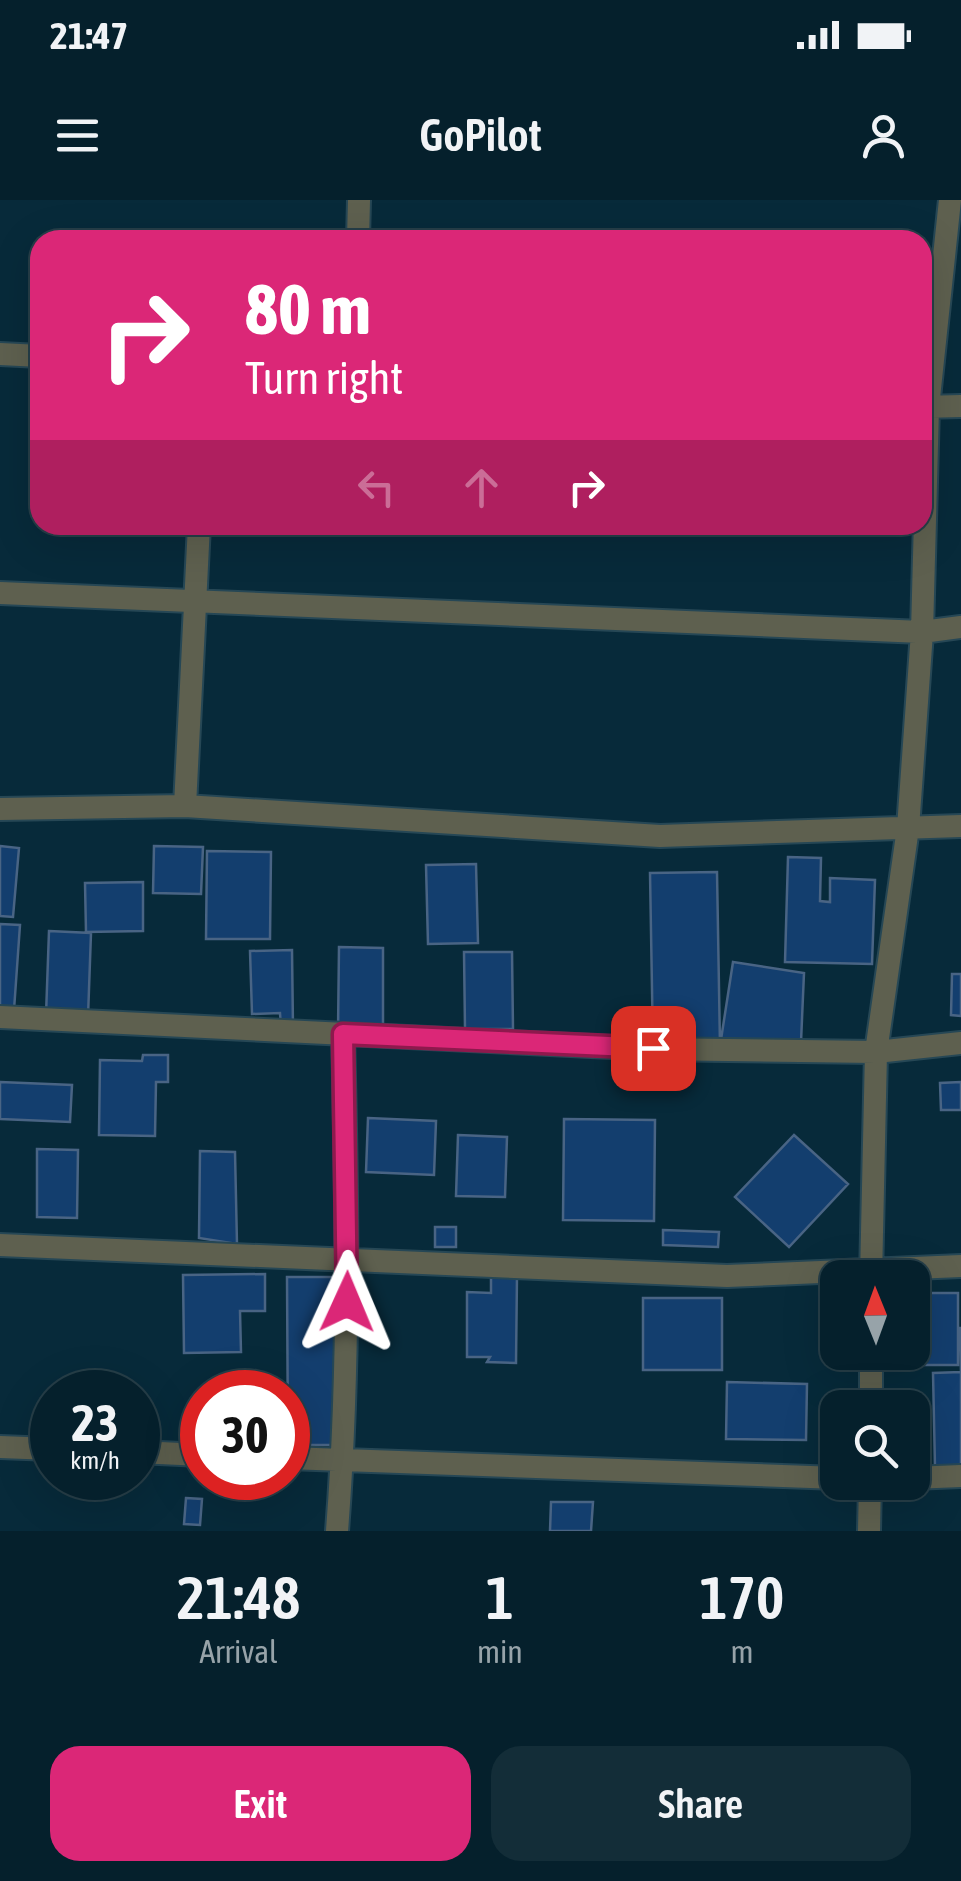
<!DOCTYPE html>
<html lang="en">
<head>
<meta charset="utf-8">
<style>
	:root { --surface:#05202c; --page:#132d38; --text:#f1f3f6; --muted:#97a3a9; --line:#263e48; --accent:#db2777 }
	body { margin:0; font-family:"Asap Condensed",sans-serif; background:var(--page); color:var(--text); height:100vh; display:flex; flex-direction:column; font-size:38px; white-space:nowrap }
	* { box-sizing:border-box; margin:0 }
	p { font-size:32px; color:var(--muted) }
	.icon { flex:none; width:55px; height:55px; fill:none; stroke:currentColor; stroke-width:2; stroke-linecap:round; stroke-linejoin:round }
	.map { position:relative; height:1331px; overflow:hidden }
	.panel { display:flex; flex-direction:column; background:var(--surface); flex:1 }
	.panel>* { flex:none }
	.guide { position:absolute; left:30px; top:30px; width:902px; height:305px; border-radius:30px; box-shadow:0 10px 40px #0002,0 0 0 2px var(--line); background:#db2777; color:#fff; overflow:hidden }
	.needle { width:65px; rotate:359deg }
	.tools { position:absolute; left:820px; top:1060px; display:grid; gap:20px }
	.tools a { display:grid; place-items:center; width:110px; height:110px; border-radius:20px; background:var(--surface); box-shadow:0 10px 40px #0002,0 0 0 2px var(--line); font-size:50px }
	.speed { position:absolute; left:30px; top:1170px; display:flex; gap:20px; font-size:50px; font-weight:700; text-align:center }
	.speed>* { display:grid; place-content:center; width:130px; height:130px; border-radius:50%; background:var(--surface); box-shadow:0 10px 40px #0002,0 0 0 2px var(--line); line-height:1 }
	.speed small { font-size:25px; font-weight:400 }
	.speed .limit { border:15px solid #d22; background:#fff; color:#111 }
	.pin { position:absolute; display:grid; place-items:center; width:85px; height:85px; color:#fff; margin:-42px; border-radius:20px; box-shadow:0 5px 15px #0006 }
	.me { position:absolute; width:110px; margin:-55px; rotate:1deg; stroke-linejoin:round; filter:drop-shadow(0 0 8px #0008) }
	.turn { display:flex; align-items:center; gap:35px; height:210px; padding:0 50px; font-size:45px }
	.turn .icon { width:130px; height:130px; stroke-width:2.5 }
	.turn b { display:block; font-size:70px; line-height:85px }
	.lanes { display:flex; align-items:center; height:95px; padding:0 50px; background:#0003; justify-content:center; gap:50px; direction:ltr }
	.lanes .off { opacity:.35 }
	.eta { display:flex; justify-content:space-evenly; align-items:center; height:170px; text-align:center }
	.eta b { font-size:60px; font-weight:600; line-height:70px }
	.button { display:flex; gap:20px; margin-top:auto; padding:20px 50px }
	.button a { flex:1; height:115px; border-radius:30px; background:var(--accent); color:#fff; font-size:40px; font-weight:600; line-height:115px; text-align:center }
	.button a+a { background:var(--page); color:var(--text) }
	.status { display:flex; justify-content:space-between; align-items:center; height:70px; padding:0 50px; background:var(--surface); direction:ltr }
	.status svg { height:28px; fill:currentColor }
	header { display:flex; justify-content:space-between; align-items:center; height:130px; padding:0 50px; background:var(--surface); font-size:45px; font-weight:600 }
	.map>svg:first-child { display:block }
	.building { fill:#133e6e; stroke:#496484; stroke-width:2.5 }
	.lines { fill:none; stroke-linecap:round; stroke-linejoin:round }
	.street-casing { stroke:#264755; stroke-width:26 }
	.street { stroke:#5e604f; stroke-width:22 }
	.route-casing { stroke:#8e194d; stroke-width:25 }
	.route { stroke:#db2777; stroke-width:18 }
</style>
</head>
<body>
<div class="status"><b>21:47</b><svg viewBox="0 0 49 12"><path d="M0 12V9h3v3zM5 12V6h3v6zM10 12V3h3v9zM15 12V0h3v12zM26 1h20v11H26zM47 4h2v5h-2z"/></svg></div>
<header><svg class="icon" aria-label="menu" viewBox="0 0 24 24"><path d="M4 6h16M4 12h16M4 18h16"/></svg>GoPilot<svg class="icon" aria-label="person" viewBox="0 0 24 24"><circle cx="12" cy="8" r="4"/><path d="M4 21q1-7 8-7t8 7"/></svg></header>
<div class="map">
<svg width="961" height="1331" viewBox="0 0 961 1331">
	<rect width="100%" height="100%" fill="#072a3a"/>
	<!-- building -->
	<path class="building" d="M0,646L19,648L13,717L0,716Z
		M154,646L203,647L201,694L153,693Z
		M207,651L271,652L270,739H206Z
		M788,657L821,658L820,701L830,702V678L875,680L872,764L785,762Z
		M476,664L478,743L428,744L426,665Z
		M717,672L720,846L653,847L650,673Z
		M143,682V731L86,732L85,683Z
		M0,724L20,725L14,810L0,809Z
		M49,731L91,733L88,817L46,815Z
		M339,747L383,748V832H338Z
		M292,750L293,828H281L280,813L252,814L250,751Z
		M464,752H512L513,829H465Z
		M733,762L804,773L801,842L720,846Z
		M952,774H961V816L951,815Z
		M143,855H168V882H156L155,936L99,935L100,860L142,861Z
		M0,882L72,885L70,922L0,919Z
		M961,882V910H941L940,883Z
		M368,918L436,921L434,975L366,972Z
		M564,919L655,920L654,1021L563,1020Z
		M458,935L507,937L505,997L456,996Z
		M794,935L848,984L789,1047L735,997Z
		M37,949L78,950L77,1018L37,1017Z
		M200,951L235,952L237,1044L199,1038Z
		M435,1027H456V1047H435Z
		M663,1030L719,1032L718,1047L663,1045Z
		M265,1074V1111H240L241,1152L184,1153L183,1075Z
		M491,1075H517L516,1163L487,1162L490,1157H467V1092L491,1093Z
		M287,1077H339L338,1245H288Z
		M920,1093H958V1165H920Z
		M643,1098H722V1170H643Z
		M960,1128H961V1266L935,1267L933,1173L961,1172Z
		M727,1182L807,1184L806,1240L726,1239Z
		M186,1298L202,1299L200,1325L184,1324Z
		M551,1302H593L591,1331H550Z"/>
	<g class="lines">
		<!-- street casing -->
		<g class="street-casing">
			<path id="street" d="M358,40L359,0
				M0,154L40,156
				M922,207L961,206
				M0,393L922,432L961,427
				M185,606L199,325
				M0,609L185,606L660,636L961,626
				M0,817L653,849L876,852L961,843
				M0,1045L727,1076L961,1066
				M871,1078L876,852L908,628L922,432L928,207L950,0
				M871,1208V1152
				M0,1247L52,1249
				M138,1252L202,1255
				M288,1258L838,1278
				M912,1278L961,1276
				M337,1331C350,1165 347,1000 343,834
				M869,1331L870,1282"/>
		</g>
		<!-- street -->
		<use href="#street" class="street"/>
	</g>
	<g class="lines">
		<!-- route casing -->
		<g class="route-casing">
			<path id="route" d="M347,1102L343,834L653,848"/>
		</g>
		<!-- route -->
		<use href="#route" class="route"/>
	</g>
</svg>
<div class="tools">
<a><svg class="needle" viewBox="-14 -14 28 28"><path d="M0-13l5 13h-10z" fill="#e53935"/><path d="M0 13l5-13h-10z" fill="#97a3a9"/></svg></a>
<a><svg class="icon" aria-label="search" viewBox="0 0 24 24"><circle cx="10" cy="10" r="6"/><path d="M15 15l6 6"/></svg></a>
</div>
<div class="speed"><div>23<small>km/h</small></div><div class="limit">30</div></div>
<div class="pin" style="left:653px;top:848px;background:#d93025"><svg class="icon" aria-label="arrive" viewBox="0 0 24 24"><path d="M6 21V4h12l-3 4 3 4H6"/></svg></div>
<svg class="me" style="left:347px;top:1102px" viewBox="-20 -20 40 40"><path d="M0-17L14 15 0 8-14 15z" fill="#db2777" stroke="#fff" stroke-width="4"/></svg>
<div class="guide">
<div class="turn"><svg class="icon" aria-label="right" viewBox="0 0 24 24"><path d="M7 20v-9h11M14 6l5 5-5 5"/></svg><div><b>80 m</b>Turn right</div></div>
<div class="lanes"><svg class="icon off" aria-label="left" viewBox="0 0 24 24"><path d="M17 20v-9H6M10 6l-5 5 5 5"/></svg><svg class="icon off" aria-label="ahead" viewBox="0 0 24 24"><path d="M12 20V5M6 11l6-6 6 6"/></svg><svg class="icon" aria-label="right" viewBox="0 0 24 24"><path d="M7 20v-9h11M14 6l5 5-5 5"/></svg></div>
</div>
</div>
<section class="panel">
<div class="eta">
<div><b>21:48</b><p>Arrival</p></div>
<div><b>1</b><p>min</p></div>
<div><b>170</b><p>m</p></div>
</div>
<div class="button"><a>Exit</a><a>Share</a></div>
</section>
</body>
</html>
